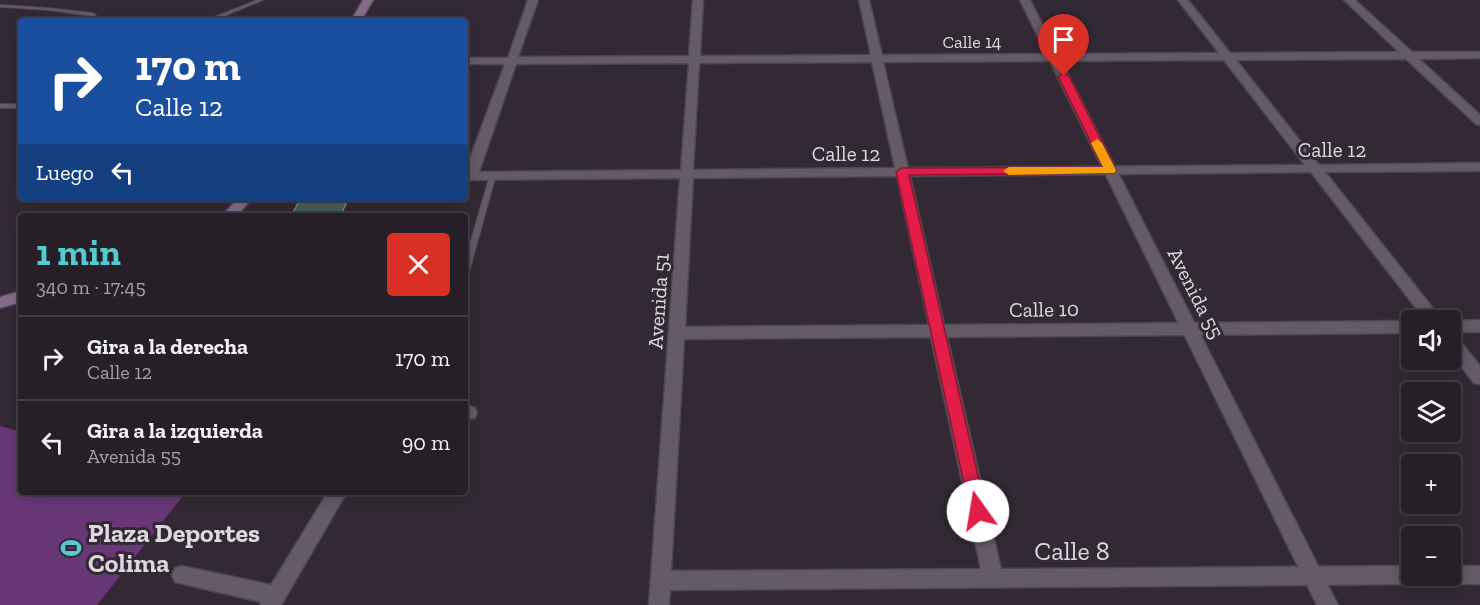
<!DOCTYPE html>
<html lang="es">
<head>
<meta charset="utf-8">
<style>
	:root { --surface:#261f28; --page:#2e2730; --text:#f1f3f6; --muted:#a4a2a8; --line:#423d45; --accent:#52ccd0 }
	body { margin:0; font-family:"Zilla Slab",serif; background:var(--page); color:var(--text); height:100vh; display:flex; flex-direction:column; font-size:22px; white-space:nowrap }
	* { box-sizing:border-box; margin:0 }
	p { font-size:20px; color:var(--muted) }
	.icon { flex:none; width:33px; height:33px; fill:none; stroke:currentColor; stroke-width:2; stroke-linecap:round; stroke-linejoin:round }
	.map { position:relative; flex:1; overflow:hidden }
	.drawer { position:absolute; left:18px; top:213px; width:450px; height:282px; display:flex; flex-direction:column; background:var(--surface); border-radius:6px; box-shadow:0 3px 15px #0003,0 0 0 2px var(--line) }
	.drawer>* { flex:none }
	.banner { position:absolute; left:18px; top:18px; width:450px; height:183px; border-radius:6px; box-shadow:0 3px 15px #0003,0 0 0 2px var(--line); background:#1a4fa0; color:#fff; overflow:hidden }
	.fabs { position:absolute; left:1401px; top:310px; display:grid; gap:12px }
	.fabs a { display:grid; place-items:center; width:60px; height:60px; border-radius:6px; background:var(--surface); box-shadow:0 3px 15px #0003,0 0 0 2px var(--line); font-size:30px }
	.pin { position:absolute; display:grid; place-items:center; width:51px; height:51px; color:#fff; margin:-62px -26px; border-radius:50% 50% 50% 0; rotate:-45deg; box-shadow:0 0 6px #0007 }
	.pin .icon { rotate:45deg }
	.me { position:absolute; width:66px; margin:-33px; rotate:347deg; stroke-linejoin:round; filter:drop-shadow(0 0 4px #0008) }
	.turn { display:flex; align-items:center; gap:21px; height:126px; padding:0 18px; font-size:27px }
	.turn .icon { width:78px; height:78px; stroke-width:2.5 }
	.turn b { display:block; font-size:42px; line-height:51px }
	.then { display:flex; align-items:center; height:57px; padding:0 18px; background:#0003; gap:12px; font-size:22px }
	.round { display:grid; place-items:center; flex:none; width:63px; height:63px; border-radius:6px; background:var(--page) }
	.head { display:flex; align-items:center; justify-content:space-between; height:102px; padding:0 18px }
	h1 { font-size:36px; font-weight:700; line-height:45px; color:var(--accent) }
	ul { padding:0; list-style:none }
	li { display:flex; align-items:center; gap:18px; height:84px; padding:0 18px; border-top:2px solid var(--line) }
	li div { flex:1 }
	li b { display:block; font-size:22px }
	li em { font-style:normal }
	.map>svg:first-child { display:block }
	.green { fill:#693778 }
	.building { fill:#495f5f; stroke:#758b8c; stroke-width:1.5 }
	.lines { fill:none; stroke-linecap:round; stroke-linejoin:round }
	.service-casing { stroke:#4d454f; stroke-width:2 }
	.minor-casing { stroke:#4d454f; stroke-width:3 }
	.tertiary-casing { stroke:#4d454f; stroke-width:3 }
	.secondary-casing { stroke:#4d454f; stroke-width:3 }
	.service { fill:#655a68; fill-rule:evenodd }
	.minor { fill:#655a68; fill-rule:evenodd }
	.tertiary { fill:#655a68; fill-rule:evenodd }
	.secondary { fill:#856c8c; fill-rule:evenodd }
	.route { fill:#e11d48; stroke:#92132f; stroke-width:1.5 }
	.slow { fill:#f59e0b }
	.labels { text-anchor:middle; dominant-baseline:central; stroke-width:6; stroke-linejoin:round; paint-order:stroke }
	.far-street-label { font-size:18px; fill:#dfd8e0; stroke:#322935 }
	.street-label { font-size:21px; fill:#dfd8e0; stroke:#322935 }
	.near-poi-label { font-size:26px; font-weight:bold; fill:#dfd8e0; stroke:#322935; text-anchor:start }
	.near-street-label { font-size:26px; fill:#dfd8e0; stroke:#322935 }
</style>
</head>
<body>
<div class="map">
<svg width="1480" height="605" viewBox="0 0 1480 605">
	<rect width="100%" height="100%" fill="#322935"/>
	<!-- green -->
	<path class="green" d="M0,426L21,432V492H186L97,605H0Z"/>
	<!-- building -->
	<path class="building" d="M301,198H349L340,216H291Z"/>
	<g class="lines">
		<!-- service casing -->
		<g class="service-casing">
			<path id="service" d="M257,0H263L212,21H204Z
				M0,5L48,8L93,13L95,14L99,21H93L91,16L48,10L2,7H0Z
				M0,104H21V108H0Z
				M493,173L496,175L469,272L465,275V260L490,175Z"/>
		</g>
		<!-- minor casing -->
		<g class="minor-casing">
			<path id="minor" d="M528,0H538L518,57L689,56L693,0H703L700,56L871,55L859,0H869L882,55L1219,53L1178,0H1188L1230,53L1399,52L1344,0H1355L1412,52H1480V58L1419,59L1480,115V125L1476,124L1406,59L1236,60L1319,165L1480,163V171L1325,172L1443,321H1426L1311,172L910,176L944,325L1412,321V333L947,337L1001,569L1412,566V576H1421L1419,582L1412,584L670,590L669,605H649L680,178L465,180V172L505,64H465V58H508ZM1224,60L1305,165L908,168L883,62ZM872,62L895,168L693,170L699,63ZM689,63L681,170L479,172L516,64ZM897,176L929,325L685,327L693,178ZM931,337L981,569L671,571L684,339Z
				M1480,320V332H1450V321H1447Z
				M1450,334L1456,336L1480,366V384L1474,383L1450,352Z
				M465,405L475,408L477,413L475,418L465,419Z
				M328,492H347L281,605H260L261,602L175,582L172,575L175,568L182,566L271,585Z
				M1450,566H1480V584H1450L1443,582L1441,576H1450Z"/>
		</g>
		<!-- tertiary casing -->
		<g class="tertiary-casing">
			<path id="tertiary" d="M1020,0H1030L1338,605H1317Z"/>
		</g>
		<!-- secondary casing -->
		<g class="secondary-casing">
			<path id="secondary" d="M363,0H373L361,21H353L352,19Z
				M238,198H252L237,216H222Z
				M21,291V302L0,308V297Z"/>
		</g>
		<!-- service -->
		<use href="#service" class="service"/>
		<!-- minor -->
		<use href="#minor" class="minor"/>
		<!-- tertiary -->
		<use href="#tertiary" class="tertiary"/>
		<!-- secondary -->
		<use href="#secondary" class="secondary"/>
	</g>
	<!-- route -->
	<path class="route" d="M1064,73L1069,76L1116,170L1115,173L909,175L986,511L984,516L978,519L972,516L970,511L896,172L902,168L1103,167L1058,76Z"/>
	<!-- slow -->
	<path class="slow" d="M1097,139L1102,143L1116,170L1115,173L1009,175L1003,171L1009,167H1103L1091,143Z"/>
	<!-- icons -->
	<defs>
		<g id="stadium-bare" transform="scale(1.62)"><path d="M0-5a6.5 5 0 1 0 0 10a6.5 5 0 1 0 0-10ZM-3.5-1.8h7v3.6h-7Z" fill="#52ccd0" stroke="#322935" stroke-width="2.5" paint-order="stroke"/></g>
	</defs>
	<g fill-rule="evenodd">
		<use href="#stadium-bare" x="71" y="548"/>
	</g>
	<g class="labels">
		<!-- far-street labels -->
		<g class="far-street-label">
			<text x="972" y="42">Calle 14</text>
		</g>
		<!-- street labels -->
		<g class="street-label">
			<text x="1332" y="149">Calle 12</text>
			<text x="846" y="153">Calle 12</text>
			<text transform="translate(1196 293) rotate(63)">Avenida 55</text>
			<text transform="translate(658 301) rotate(-86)">Avenida 51</text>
			<text transform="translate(1044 309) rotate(-1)">Calle 10</text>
		</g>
		<!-- near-poi labels -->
		<g class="near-poi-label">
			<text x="88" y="533">Plaza Deportes<tspan x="88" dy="30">Colima</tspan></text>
		</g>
		<!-- near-street labels -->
		<g class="near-street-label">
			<text x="1072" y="551">Calle 8</text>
		</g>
	</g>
</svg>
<div class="fabs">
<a><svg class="icon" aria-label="sound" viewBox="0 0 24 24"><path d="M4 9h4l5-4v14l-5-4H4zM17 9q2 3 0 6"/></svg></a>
<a><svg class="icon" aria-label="layers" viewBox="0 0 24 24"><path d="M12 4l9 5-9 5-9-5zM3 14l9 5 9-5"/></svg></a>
<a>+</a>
<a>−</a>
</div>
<div class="pin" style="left:1064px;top:76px;background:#d93025"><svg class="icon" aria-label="arrive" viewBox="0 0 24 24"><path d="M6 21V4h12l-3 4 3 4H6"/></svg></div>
<svg class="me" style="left:978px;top:511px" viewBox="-20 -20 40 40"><circle r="19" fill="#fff"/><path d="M0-13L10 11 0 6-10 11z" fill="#e11d48"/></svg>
<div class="banner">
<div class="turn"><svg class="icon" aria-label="right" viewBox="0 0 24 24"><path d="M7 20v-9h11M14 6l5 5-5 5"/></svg><div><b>170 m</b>Calle 12</div></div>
<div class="then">Luego<svg class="icon" aria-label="left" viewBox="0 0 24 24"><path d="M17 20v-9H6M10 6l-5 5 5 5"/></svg></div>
</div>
<section class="drawer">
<div class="head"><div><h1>1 min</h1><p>340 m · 17:45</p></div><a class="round" style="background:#d93025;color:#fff"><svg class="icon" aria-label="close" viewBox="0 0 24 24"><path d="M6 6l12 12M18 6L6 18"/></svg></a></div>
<ul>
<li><svg class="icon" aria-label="right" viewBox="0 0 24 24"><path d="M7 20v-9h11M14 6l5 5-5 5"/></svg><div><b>Gira a la derecha</b><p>Calle 12</p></div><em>170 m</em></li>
<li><svg class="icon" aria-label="left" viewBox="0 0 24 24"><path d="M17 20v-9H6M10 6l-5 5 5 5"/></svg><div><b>Gira a la izquierda</b><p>Avenida 55</p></div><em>90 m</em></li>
</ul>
</section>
</div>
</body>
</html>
